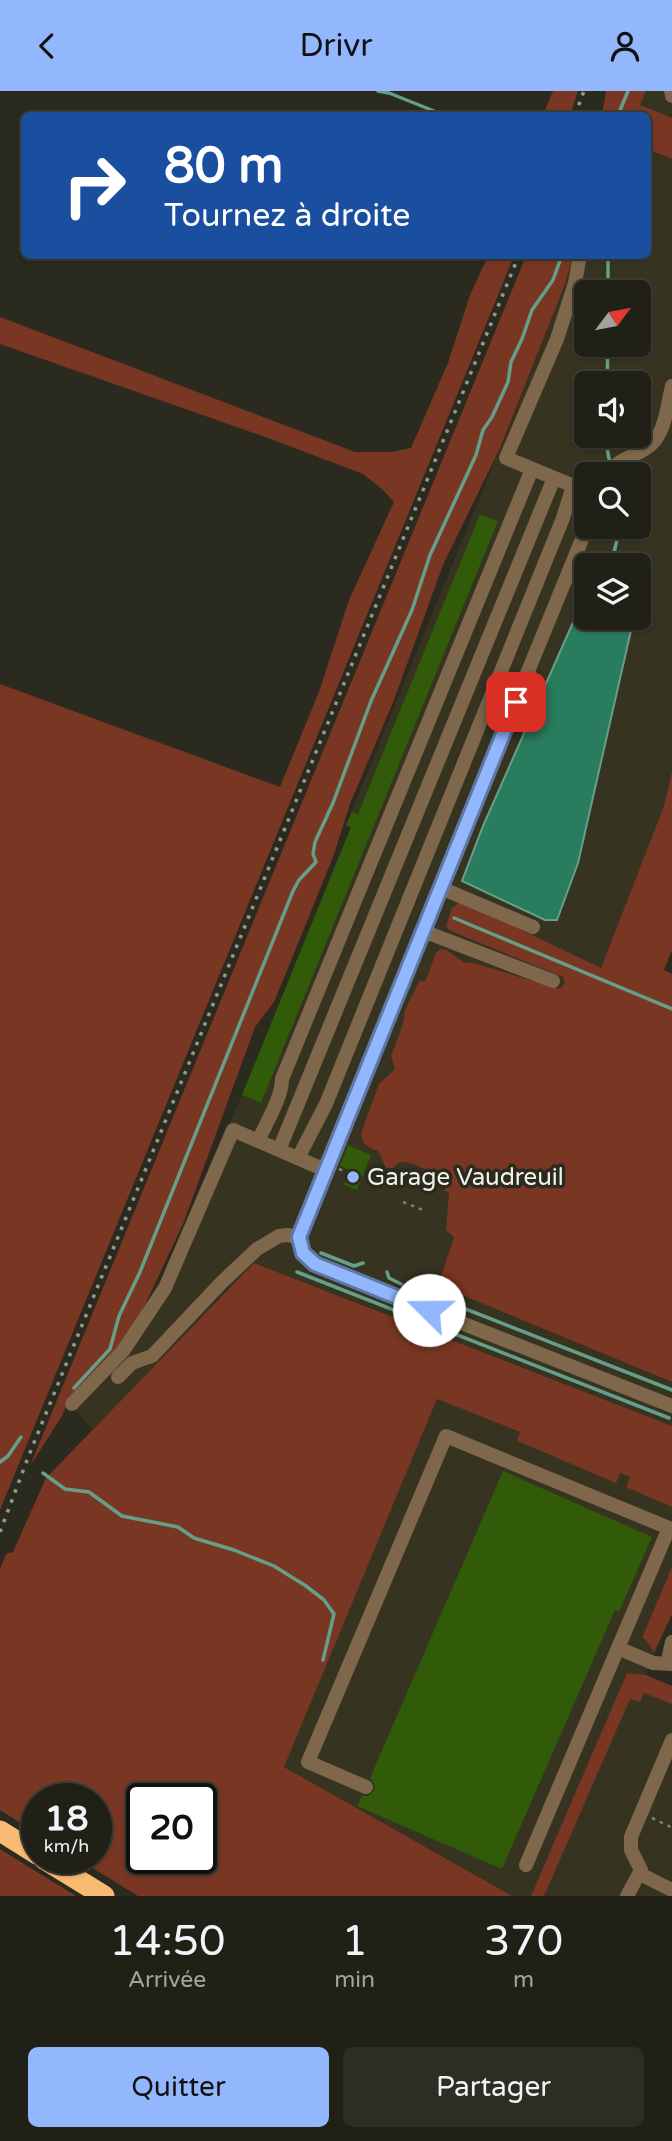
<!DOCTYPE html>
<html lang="fr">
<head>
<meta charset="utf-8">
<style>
	:root { --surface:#202016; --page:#2d2d23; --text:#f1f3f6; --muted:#a2a3a1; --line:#3d3e35; --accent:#92b7fd }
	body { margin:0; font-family:"Varela Round",sans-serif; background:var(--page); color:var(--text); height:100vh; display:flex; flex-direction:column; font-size:26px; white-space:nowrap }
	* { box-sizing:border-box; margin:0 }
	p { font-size:23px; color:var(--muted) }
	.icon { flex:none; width:38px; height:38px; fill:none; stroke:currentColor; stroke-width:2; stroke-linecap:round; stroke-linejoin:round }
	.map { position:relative; height:1805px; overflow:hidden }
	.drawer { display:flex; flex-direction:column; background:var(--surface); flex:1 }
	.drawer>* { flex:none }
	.top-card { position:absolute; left:21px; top:21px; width:630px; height:147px; border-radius:10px; box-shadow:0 2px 5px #0004,0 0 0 2px var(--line); background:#1a4fa0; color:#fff; overflow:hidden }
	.needle { width:46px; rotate:58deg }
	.tools { position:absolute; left:574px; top:189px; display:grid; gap:14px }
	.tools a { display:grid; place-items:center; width:77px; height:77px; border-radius:10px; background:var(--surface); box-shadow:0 2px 5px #0004,0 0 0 2px var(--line); font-size:35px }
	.speed { position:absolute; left:21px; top:1692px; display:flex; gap:14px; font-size:35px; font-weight:700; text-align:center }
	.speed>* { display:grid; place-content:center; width:91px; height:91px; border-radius:50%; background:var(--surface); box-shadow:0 2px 5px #0004,0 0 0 2px var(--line); line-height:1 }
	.speed small { font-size:18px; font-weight:400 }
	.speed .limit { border:4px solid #111; border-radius:10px; background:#fff; color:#111 }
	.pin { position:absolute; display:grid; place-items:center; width:60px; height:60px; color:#fff; margin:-30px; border-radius:14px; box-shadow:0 4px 10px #0006 }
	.me { position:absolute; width:77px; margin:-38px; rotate:292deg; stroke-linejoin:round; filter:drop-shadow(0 0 5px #0008) }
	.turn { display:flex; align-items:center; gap:24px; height:147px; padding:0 28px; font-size:32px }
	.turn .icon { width:91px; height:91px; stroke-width:2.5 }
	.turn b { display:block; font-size:49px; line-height:60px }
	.eta { display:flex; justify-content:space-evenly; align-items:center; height:119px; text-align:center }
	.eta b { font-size:42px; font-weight:600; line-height:49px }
	.action { display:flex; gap:14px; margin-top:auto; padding:14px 28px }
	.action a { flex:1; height:80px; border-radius:10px; background:var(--accent); color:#111; font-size:28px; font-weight:600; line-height:80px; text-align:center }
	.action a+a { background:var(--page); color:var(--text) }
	header { display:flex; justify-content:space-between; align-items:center; height:91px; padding:0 28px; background:var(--accent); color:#111; font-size:32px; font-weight:600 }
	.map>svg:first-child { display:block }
	.built { fill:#363321; fill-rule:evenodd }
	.green { fill:#793723; fill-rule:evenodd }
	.water { fill:#2a7c5f; stroke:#669f89; stroke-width:2 }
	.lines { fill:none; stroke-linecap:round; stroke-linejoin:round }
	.stream { stroke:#669f89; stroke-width:3.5 }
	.building { fill:#315a09 }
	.path { stroke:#807f75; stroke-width:2.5; stroke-dasharray:3.5 5; stroke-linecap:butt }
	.minor { stroke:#7f674b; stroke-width:14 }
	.highway { stroke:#f9bb73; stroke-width:21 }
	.rail { stroke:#99988f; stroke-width:3.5; stroke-dasharray:3.5 7; stroke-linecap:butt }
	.route-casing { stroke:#5f77a4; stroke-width:18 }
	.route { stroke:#92b7fd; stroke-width:12 }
	.poi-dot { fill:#92b7fd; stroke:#2b2a1e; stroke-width:2.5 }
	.labels { text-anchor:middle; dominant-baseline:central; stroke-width:7; stroke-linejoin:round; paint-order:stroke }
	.poi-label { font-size:24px; fill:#f3f2ea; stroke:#2b2a1e; text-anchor:start }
</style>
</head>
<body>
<header><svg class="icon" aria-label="back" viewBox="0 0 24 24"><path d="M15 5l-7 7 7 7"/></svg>Drivr<svg class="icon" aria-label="person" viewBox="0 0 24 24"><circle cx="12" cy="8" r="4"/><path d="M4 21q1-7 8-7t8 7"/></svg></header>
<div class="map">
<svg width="672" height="1805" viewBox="0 0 672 1805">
	<rect width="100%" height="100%" fill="#2b2a1e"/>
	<!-- built -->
	<path class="built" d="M646,0H672V680L664,715L550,1011L457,1137L438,1193L672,1291V1335L254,1172L93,1338L68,1312L123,1250L162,1190L242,1004L351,737L346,734L500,357L565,193L573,165L648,164V24H635ZM586,201H639V254H586ZM586,292H639V345H586ZM586,383H639V436H586ZM586,474H639V527H586Z
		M437,1308L672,1402V1523L646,1584L672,1595V1805H512L284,1676Z"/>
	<!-- green -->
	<path class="green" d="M553,0H578L570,24H543Z
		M606,0H646L640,14L672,27V68L648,58V24H602Z
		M488,165H514L0,1419V593L280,696L320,598L349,509L394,411L382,398L363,383L268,347L0,253V226L355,361H391L411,357L448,272L470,204Z
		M526,165H573L565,193L500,357L443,474L394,609L350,713L333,766L288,877L274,911L255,936L183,1133L142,1220L123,1250L68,1310L62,1325L30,1375Z
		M672,680V859L664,879L672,883V1291L438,1194L454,1146L446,1139L449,1102L444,1099L446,1093C441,1085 413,1071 404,1071C398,1071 398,1073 393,1077H386L378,1060C367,1056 362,1054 361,1042L379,993L395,978L391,965L403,933L405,919L420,889L425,891L436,862L440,858L447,859L464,872L470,871L560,898L565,892L563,886L451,840L446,835L452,817L461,810L601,877L664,715Z
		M254,1172L672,1335V1416L626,1396L630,1386L620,1382L616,1392L520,1351L517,1349L520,1341L437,1308L284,1676L512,1805H138L78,1768H96V1708H37V1742L0,1719V1478L6,1463L13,1461L46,1387ZM142,1708H201V1768H142Z
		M672,1476V1523L654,1561L646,1549L642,1547Z
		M627,1582L646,1584L672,1595V1613L644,1602L640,1611L630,1608L544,1805H531Z
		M0,1758L3,1760L76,1805H0Z"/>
	<!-- water -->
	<path class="water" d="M586,502V527H629L632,535L578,772L557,829H545L462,790L483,735Z"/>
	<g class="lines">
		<!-- stream -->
		<path class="stream" d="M378,0L389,2L444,24
			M618,24L628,0
			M608,201V164
			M607,292L608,254
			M605,345L609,368
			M611,474L620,436
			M316,771L313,763L315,751L333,712L371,610L412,519L430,464L476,364L483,339L492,326L508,291L511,271L522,248L532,219L553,189L562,164
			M454,827L672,918
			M321,1162L354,1175L363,1172
			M297,1181L669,1327
			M387,1181L389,1187L401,1193
			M417,1199L672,1299
			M74,1297L110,1258L119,1225L140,1181L293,800L299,789L316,771
			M0,1371L8,1365L21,1346
			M43,1382L65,1398L89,1401L122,1425L178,1436L194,1447L234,1459L274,1475L306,1495L324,1509L334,1523L323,1569"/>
	</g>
	<!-- building -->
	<path class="building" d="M480,423L498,430L261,1012L242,1004L351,736L346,734L352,721L358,723Z
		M348,1054L371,1064L357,1099L344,1094L350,1079L340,1075Z
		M503,1380L652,1446L619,1521L615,1519L502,1778L357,1715L362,1705H368L374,1700L375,1694L370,1687Z"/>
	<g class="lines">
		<!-- path -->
		<path class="path" d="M339,1078L349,1082
			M403,1111L423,1119
			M652,1727L671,1736"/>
		<!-- minor -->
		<path class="minor" d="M671,0L672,5
			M580,164L575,192L557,248L506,367L586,400
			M608,383C618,365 644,365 656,348C666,334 668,311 672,295
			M587,436L305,1126C296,1149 298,1165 322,1177L672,1315
			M441,797L533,836
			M423,840L553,890
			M258,1050C266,1032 282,1007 282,988L532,378
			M279,1059L554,387
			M298,1067L326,1013L563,427L573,395
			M118,1286L132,1272L152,1265L221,1192L257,1158L279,1145L287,1144L299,1146
			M72,1313L123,1260L165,1197L233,1039L325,1079
			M672,1551L669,1564L672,1573
			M618,1557L669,1437L672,1438
			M366,1696L308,1671L446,1345L669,1437
			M526,1774L618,1557L653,1572L672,1573
			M640,1783L672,1799
			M627,1805L641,1779L631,1759V1746L672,1649"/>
		<!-- highway -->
		<path class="highway" d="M0,1740L37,1763
			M44,1768L104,1805"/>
		<!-- rail -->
		<path class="rail" d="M575,24L584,0
			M0,1441L29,1364L519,164"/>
	</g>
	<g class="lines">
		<!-- route casing -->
		<g class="route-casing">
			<path id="route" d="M429,1219L315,1173L303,1162L299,1146L516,611"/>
		</g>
		<!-- route -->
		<use href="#route" class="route"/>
	</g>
	<!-- markers -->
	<circle class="poi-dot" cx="353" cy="1086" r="7"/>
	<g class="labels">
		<!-- poi labels -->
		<g class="poi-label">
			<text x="367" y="1086">Garage Vaudreuil</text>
		</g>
	</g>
</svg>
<div class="tools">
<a><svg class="needle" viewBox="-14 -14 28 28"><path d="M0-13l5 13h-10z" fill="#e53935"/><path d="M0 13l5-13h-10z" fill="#a2a3a1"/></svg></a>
<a><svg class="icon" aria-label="sound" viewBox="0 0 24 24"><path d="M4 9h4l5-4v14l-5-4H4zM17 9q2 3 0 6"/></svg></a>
<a><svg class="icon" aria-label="search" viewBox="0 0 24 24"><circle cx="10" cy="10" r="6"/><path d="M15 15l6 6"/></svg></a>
<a><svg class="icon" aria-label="layers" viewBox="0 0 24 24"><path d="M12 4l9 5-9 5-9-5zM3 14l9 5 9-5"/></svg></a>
</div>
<div class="speed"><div>18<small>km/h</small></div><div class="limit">20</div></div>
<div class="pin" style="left:516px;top:611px;background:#d93025"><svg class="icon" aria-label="arrive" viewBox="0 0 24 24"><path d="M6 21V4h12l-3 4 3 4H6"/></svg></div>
<svg class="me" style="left:429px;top:1219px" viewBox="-20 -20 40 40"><circle r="19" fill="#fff"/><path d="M0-13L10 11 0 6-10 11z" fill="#92b7fd"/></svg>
<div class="top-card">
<div class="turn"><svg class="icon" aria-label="right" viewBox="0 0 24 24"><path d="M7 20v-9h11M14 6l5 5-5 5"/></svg><div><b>80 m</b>Tournez à droite</div></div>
</div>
</div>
<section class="drawer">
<div class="eta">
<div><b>14:50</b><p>Arrivée</p></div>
<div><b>1</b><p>min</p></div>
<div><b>370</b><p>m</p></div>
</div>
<div class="action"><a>Quitter</a><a>Partager</a></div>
</section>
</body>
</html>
